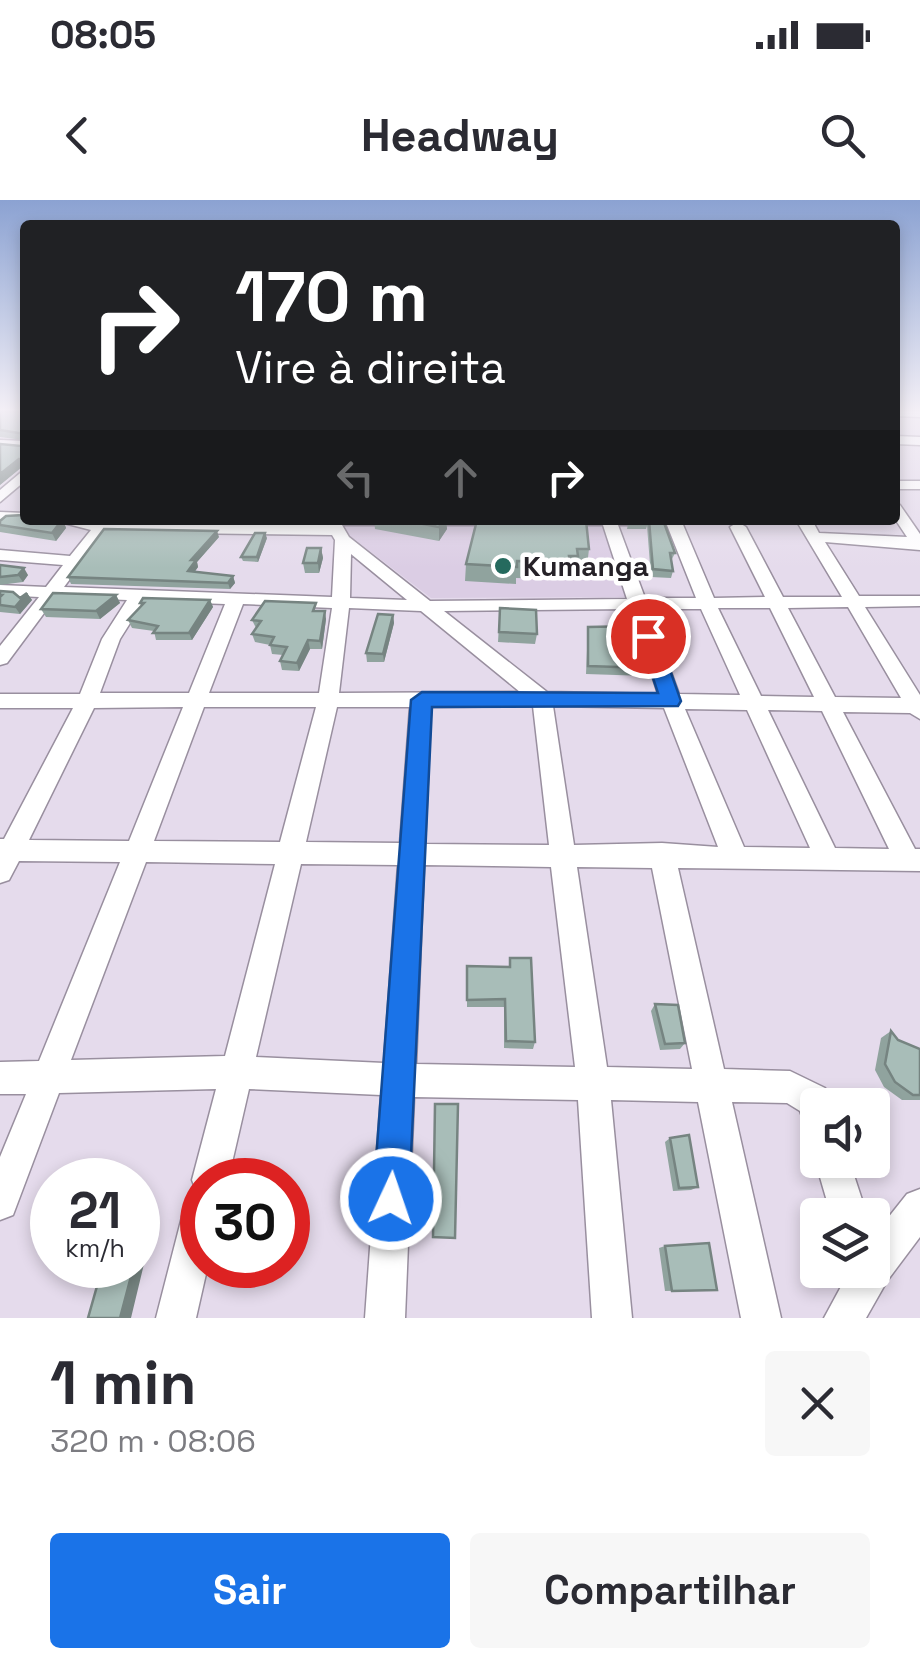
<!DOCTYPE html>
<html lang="pt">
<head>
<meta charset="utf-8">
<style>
	:root { --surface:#fff; --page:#f7f7f7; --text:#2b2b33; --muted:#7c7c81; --accent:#1a73e8 }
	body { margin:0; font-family:"Space Grotesk",sans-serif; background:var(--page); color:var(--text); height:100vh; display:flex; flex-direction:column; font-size:38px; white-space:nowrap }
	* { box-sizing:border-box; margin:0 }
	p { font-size:32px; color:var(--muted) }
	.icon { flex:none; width:55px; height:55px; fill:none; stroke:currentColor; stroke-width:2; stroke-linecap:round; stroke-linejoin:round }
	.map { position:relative; height:1118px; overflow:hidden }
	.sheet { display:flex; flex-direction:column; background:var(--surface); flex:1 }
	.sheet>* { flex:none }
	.banner { position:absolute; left:20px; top:20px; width:880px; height:305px; border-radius:10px; box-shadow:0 5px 15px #0003; background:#202124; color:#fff; overflow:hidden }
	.buttons { position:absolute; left:800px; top:888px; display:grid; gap:20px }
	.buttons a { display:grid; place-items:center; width:90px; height:90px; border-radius:10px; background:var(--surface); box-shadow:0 5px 15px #0003; font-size:50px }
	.speed { position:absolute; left:30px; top:958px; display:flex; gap:20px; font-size:50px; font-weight:700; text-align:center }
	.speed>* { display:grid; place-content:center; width:130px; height:130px; border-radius:50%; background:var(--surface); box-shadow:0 5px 15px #0003; line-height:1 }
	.speed small { font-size:25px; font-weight:400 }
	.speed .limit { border:15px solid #d22; background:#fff; color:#111 }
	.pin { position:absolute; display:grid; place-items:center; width:85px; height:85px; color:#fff; margin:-42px; border:5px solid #fff; border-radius:50%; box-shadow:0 2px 10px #0007 }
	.me { position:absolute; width:110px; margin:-55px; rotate:3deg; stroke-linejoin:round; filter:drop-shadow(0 0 8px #0008) }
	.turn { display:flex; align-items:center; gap:35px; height:210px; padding:0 50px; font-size:45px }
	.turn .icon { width:130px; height:130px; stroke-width:2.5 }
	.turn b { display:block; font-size:70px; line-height:85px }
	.lanes { display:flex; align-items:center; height:95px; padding:0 50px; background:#0003; justify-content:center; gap:50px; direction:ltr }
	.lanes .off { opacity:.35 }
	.round { display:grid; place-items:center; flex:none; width:105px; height:105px; border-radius:10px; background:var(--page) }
	.overview { display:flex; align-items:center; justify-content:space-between; height:170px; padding:0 50px }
	h1 { font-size:60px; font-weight:700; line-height:75px }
	.cta { display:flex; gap:20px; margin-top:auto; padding:20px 50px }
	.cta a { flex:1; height:115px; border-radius:10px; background:var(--accent); color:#fff; font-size:40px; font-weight:700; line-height:115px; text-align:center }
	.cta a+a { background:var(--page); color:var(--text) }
	.status { display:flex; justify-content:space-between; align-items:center; height:70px; padding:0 50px; background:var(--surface); direction:ltr }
	.status svg { height:28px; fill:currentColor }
	header { display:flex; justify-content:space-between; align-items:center; height:130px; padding:0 50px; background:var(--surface); font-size:45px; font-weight:700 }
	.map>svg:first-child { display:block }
	.built { fill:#dbcde4 }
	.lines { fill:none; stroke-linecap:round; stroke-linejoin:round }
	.minor-casing { stroke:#998f9f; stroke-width:3 }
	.minor { fill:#fff; fill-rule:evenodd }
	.wall { fill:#90a39e }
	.shaded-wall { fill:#768481 }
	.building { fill:#a8bdb8; stroke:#768481; stroke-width:2.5 }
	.route { fill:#1a73e8; stroke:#114b97; stroke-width:2.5 }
	.poi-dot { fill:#256a5e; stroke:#fff; stroke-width:4 }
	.labels { text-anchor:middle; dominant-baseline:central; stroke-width:9; stroke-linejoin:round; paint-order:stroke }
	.far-poi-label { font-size:28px; font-weight:bold; fill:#252127; stroke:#fff; text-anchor:start }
</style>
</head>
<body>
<div class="status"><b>08:05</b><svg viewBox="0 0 49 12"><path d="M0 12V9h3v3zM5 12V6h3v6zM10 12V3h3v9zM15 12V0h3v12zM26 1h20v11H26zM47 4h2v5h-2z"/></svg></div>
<header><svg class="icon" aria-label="back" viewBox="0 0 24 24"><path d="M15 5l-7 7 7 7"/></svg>Headway<svg class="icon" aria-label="search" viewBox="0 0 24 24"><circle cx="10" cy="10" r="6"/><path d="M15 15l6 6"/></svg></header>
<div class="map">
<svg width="920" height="1118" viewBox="0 0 920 1118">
	<rect width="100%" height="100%" fill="#e5dbec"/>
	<!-- built -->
	<path class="built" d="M345,324H603L627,397L431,398L341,329Z"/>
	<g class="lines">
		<!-- minor casing -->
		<g class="minor-casing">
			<path id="minor" d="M895,211H920V217L895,216Z
				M895,236L920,237V245L895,244Z
				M0,240L25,241V249L0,248Z
				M25,269V281L0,302V290Z
				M895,281H920V289H895Z
				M895,304L900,305L920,334V350L825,342L859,396H920V406L865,407L920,495V519L910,513L843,512L915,649H920V671L678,668L724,869L790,871L825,888L831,905H818V932L806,927L800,911L787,903L732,902L781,1118H741L698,902L611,900L632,1118H592L578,900L414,897L405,1118H365L381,895L249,889L228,980H202V1065H208L196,1118H156L184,1009L189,996L197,993L192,980L216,889L59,893L13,1015L0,1020V957L26,894H0V862L39,861L120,662L19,661L9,680L0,683V639H4L73,508H0V494H80L102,439L127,400L56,397L7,463L0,465V446L39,397L0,395V385L46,387L63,365L0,360V350L70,356L91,330L52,320L327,325L324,320H516L508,325H342L349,337L430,401L627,399L603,325H555L547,320H641L633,325H618L645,398H696L665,320H681L714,398L765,397L730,327L738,322L746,327L783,397H842L796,320H812L819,333L907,337L895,319ZM105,332L332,335L335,340L332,397L64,387ZM351,354L407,400L350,398ZM144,401L225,404L189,493H100L120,439ZM243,404L332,408L319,493H209ZM848,407L901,498L835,497L788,408ZM349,408L421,411L520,492L339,493ZM718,408H770L814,497L761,496ZM631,409L658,494L547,492L444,411ZM648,409H701L740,495L679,494ZM533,506L549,645L425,644L431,507ZM553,506L664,508L718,647L662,643L574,645ZM183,507L129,641L29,640L94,508ZM204,507H316L280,642L154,641ZM337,507H410L400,643L306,642ZM685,509L747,510L810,648L744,647ZM768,510L822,511L889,649L835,648ZM146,662L275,664L225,856L71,860ZM301,664L398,665L384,863L256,857ZM424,665L551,667L575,867L416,864ZM577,667L652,668L692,869L607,867Z
				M0,312L25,313V320H31H0Z
				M818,953V960H849L867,1015H831L815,960Z
				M920,989V1037L887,1081L866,1118H824L850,1070H872V1038L907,994Z"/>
		</g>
		<!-- minor -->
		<use href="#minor" class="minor"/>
	</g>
	<!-- wall -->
	<path class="wall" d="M0,211H25V277V267L23,266L0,285L23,240L0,237Z
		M23,315L25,320H63L66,328L56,341L0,332V325Z
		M374,320H446L447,329L439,341L375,329Z
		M477,320L589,349L587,366L577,365L575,373L568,372L567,379L516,378V384L465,381L466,364Z
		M647,320H663L675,353L671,361L673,371L671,378L651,377L647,326L646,329H627L628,324Z
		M219,337L197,362L198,367L195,371L233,376L235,383L230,389L71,384L68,377Z
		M267,338L258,362L243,361L241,357Z
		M321,348L323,358L319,373H305L303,363Z
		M0,365L28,375L23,382L0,385Z
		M0,391L20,398L27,393L32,400L20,414L0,412Z
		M116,395L120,403L100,419L46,417L41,409Z
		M210,400L213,407L192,440H156L154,431L132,428L128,420L141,406L140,403Z
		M500,408L537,434L535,444L498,442Z
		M318,411L326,419L322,449H310L299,471L282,470L280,461L283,455L272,454L270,445L255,442L252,434L256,428L252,420Z
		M393,415L394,423L384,462H367L366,453Z
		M588,427L648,468L646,476L586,474Z
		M510,758L535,842L533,849L504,848V807H467V766L509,767Z
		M655,804L685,843L680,849L660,850L651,811Z
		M891,831L898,840L920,849V900H902L884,887L875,870L881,838Z
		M670,938L698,987L691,990L673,991L665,942Z
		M665,1046L717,1090L665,1091L659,1048Z"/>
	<!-- shaded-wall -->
	<path class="shaded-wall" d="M19,259L23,266L0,285V274Z
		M63,320L66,328L56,341L52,333Z
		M443,320H446L447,329L439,341V327Z
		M217,331L219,337L197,362L198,367L191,377L188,371L191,360Z
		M265,333L267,338L258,362L257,357Z
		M321,348L323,358L319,373L318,363Z
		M24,368L28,375L23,382L18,375Z
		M233,376L235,383L230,389L228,383Z
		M27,393L32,400L20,414L15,407Z
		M116,395L120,403L100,419L96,411Z
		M210,400L213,407L192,440L189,433Z
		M325,411L326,419L322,449L320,441Z
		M393,415L394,423L384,462L383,454Z
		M308,440L310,449L299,471L297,463Z
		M138,1063L144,1064L131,1118H120L134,1065H138Z"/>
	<!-- building -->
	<path class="building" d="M0,211H25V234L0,230Z
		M25,234V275V262L19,259L0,274V244L21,246Z
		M25,300V320H62L52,333L0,325V321L6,316L23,315L22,302Z
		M403,320H443L439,327Z
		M477,320H586L589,349H577L578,356H569L570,362L517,361V367L466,364Z
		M640,320H647V324H628Z
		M649,320H663L675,353H670L673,371L653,369Z
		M104,329L217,331L191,360H196L188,371L233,376L228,383L68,377Z
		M255,333H265L257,357H241Z
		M307,348H321L318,363H303Z
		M0,365L24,368L18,375L0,377Z
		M0,391L13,392L20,398L27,393L15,407L0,405V397L2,395H0Z
		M53,393L116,395L96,411L41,409Z
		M143,398L210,400L189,433H153L158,426L128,420L144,403H140Z
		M265,401L316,403L313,411H325L320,441L308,440L297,463L280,461L287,447L270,445L274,437L252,434L261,421L252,420Z
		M500,408L536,410L537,434L499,432Z
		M378,414L393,415L383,454L366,453Z
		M637,426L648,468L588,466V427Z
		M510,758H531L535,842L506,841L505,799L467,800V766L510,767Z
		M655,804L678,805L685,843L665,844Z
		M891,831L898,840L920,849V895H913L895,882L885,864Z
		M435,904H458L455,1038L433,1037Z
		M689,935L698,987L679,988L670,938Z
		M709,1043L717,1090L672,1091L665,1046Z
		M103,1065H134L120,1118H88Z"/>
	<!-- sky -->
	<linearGradient id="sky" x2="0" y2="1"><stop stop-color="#8ba2d2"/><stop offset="0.57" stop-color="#f3eff6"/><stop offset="1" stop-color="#f3eff6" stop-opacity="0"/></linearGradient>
	<rect width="920" height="368" fill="url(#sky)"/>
	<!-- route -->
	<path class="route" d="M642,432L658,436L681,501L678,506L432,507L409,999L404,1012L391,1017L378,1012L373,999L411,500L422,492L658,493L639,436Z"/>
	<!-- markers -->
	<circle class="poi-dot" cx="503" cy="366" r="10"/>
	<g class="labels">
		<!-- far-poi labels -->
		<g class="far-poi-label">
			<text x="523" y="366">Kumanga</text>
		</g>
	</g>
</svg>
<div class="buttons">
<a><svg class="icon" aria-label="sound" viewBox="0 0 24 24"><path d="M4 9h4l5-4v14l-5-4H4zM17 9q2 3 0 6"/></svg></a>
<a><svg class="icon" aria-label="layers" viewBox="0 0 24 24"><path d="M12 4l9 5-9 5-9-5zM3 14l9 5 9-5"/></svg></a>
</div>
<div class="speed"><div>21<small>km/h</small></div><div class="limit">30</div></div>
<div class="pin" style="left:648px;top:436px;background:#d93025"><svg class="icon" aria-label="arrive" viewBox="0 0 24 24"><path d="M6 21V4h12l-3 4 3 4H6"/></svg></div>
<svg class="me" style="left:391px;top:999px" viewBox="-20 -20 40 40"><circle r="17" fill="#1a73e8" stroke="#fff" stroke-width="3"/><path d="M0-11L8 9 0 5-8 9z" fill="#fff"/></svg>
<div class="banner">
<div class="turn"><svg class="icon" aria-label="right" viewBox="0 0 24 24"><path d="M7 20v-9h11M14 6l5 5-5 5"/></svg><div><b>170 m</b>Vire à direita</div></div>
<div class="lanes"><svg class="icon off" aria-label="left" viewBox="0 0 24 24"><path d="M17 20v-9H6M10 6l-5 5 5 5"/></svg><svg class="icon off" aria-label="ahead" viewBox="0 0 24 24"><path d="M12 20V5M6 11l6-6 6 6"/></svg><svg class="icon" aria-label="right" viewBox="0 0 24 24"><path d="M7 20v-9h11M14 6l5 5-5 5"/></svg></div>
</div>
</div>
<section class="sheet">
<div class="overview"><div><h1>1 min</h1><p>320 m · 08:06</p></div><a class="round"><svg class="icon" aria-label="close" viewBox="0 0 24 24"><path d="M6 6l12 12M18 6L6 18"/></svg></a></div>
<div class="cta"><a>Sair</a><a>Compartilhar</a></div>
</section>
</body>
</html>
